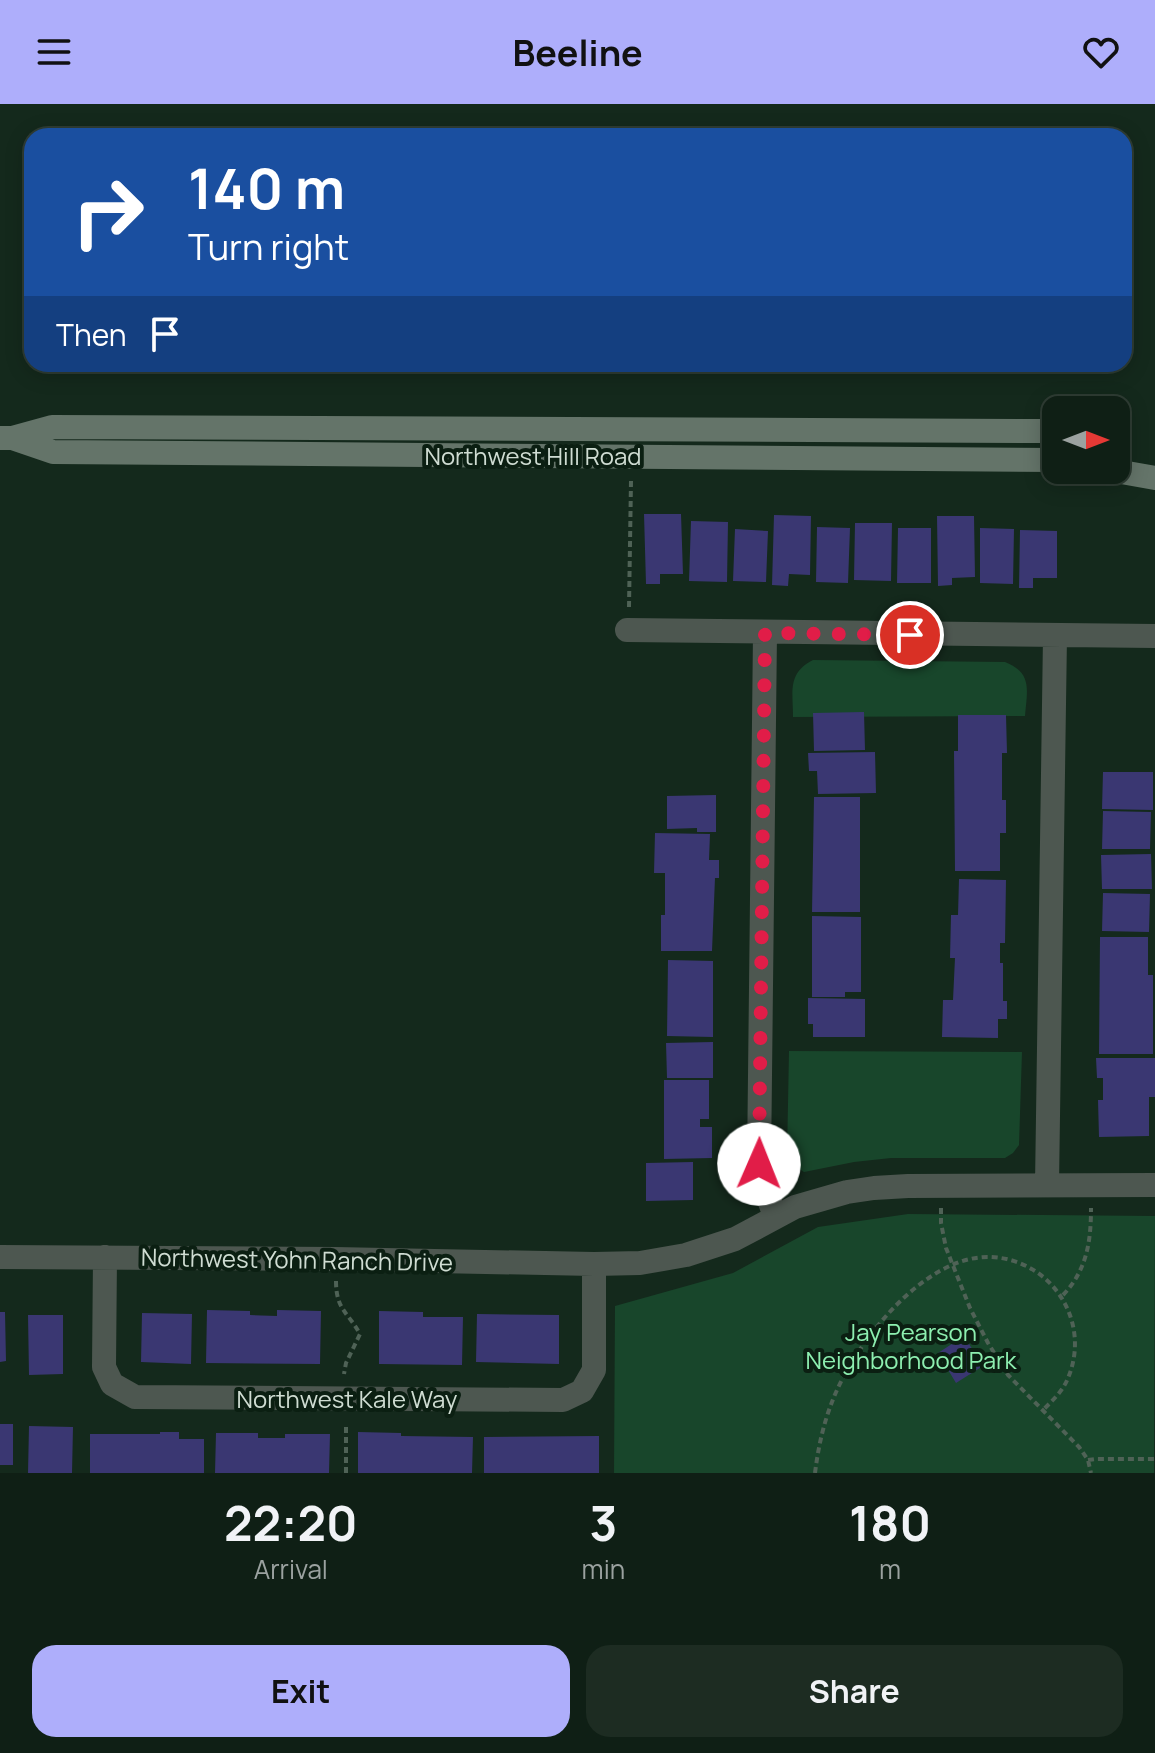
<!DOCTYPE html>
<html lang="en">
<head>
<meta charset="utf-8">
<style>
	:root { --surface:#0f1f15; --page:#1d2c22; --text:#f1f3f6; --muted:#9ba2a0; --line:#2f3d34; --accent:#aeaefb }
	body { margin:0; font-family:Manrope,sans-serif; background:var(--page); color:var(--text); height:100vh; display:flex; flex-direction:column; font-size:30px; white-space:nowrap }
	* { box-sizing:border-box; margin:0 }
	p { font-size:26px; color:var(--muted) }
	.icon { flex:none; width:44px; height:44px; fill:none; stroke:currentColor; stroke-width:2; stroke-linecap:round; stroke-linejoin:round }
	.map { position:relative; height:1369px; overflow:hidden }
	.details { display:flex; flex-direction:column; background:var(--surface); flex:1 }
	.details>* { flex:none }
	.top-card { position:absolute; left:24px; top:24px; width:1108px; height:244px; border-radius:24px; box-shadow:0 4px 20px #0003,0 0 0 2px var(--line); background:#1a4fa0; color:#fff; overflow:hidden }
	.needle { width:52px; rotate:90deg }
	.tools { position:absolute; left:1042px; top:292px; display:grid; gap:16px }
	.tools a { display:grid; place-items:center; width:88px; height:88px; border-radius:16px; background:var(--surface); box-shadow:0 4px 20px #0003,0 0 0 2px var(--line); font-size:40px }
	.pin { position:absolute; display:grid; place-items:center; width:68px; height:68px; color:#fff; margin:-34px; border:4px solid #fff; border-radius:50%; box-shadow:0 2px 8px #0007 }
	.me { position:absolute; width:88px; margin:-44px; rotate:1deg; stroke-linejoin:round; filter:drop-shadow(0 0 6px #0008) }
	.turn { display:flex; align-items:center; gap:28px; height:168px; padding:0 32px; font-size:36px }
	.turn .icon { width:104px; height:104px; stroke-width:2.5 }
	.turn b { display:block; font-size:56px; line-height:68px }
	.then { display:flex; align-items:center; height:76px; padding:0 32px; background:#0003; gap:16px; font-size:30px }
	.eta { display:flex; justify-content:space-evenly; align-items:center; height:136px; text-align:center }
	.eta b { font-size:48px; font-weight:700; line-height:56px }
	.primary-button { display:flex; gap:16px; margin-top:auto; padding:16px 32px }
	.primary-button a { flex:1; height:92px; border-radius:24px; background:var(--accent); color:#111; font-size:32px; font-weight:700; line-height:92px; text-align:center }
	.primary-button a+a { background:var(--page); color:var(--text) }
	header { display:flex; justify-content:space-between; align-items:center; height:104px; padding:0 32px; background:var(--accent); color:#111; font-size:36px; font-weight:700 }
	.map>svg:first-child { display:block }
	.green { fill:#18462b }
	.building { fill:#3a3772 }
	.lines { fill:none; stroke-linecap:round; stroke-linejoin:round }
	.path { stroke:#4f6256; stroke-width:4; stroke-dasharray:6 4; stroke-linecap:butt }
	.street { stroke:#4d5750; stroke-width:24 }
	.secondary { stroke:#647469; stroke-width:24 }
	.route { stroke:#e11d48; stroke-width:14; stroke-dasharray:0 25.2 }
	.labels { text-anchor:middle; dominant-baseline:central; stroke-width:8; stroke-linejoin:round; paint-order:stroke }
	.street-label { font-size:24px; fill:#cfdcd2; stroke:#0b1f12 }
	.park-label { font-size:24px; fill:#8defb0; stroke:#0b1f12 }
</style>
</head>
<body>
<header><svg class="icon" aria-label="menu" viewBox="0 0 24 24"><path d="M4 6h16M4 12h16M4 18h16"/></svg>Beeline<svg class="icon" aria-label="heart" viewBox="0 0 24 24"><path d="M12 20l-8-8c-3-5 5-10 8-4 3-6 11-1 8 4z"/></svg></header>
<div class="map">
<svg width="1155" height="1369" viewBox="0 0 1155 1369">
	<rect width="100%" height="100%" fill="#14291c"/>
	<!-- green -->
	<path class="green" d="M813,556L1005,558C1033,569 1027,587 1025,612L793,613C793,588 787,569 813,556Z
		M789,947L1022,948L1019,1041L1013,1049L1005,1054H891L854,1058L804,1068L793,1061L787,1052Z
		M908,1110L1155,1112L1154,1369H614L615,1202L733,1169L818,1123Z"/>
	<!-- building -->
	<path class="building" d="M644,410H681L683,470H660V480H646Z
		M774,411L811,412L810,471L789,470L788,482L772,481Z
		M937,412H974L975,473L952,474V481L938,482Z
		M691,417L728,418L727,478L689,477Z
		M855,419H892L891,477L854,476Z
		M817,423L850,424L848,479L816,478Z
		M898,424H931V479H897Z
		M980,424L1014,425L1013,480L980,479Z
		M735,425L768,427L766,478L733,477Z
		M1020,426L1057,427V474H1033V484H1019Z
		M864,608L865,646L814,647L813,609Z
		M958,611H1006L1007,649H1002V696H1006V729H1000V767H955L954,647H958Z
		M875,648L876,689L818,690L817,667H809L808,649Z
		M1103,668H1153V706L1102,705Z
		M716,691V728H697V724L667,725V692Z
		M814,693H860V808H812Z
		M1103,707L1151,708L1150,745H1102Z
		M655,729L710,730L709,756H719V774H715L712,847H661V811H665V769H654Z
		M1151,750L1152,785H1102L1101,751Z
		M959,775L1006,776L1005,839H1000V859H1003V897H1007V915H998V934L942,933L943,896H953L955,854H950L951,811H958Z
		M1103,789L1150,790L1149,828L1102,827Z
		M812,812L861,813V888H845V893H812Z
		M1100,833H1148V871H1153V950H1099Z
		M668,856L713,857V933L667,932Z
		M808,894L865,895V933H813V920H808Z
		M713,938V974H667L666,939Z
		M1096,954H1155V993H1149V1032L1099,1033L1098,996H1103V974H1097Z
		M664,976H709V1015H700V1023H712V1054L664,1055Z
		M693,1058V1096L646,1097V1059Z
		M207,1206L250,1207V1211L277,1212V1206L321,1207L320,1260L206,1259Z
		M379,1207L423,1208V1213H463L462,1261L379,1260Z
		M0,1208H5L6,1257L0,1258Z
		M142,1209L192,1210L191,1260L141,1258Z
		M477,1210L559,1211V1260L476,1258Z
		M28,1211H63V1270L29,1271Z
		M964,1232L983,1262L956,1279L938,1249Z
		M0,1320H13V1361H0Z
		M29,1322L73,1323L72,1369H28Z
		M160,1328H179V1335H204V1369H90V1330H160Z
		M358,1328L401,1329V1332L473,1333L472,1369H358Z
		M216,1329H258V1334H285V1330H330L329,1369H215Z
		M599,1332V1369H484V1333Z"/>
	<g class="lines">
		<!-- path -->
		<path class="path" d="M629,503L631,377
			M941,1104V1119L946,1144L970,1204L988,1239L1008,1271L1079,1343L1088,1356L1091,1369
			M336,1177C336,1206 348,1208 360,1230L346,1259L344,1270
			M1063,1191C1087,1166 1091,1137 1091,1104
			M1088,1356L1095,1355H1155
			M346,1369V1319
			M815,1369C818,1345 823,1321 832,1298C853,1242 923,1151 990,1153C1051,1155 1092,1217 1068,1274C1063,1287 1052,1297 1042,1307"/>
		<!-- street -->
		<path class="street" d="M627,526L1155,532
			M765,529L759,1060L764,1082L775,1112
			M1047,1081L1055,532
			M0,1153L335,1155L594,1160L640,1159L686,1151L735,1135L795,1103L847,1088L874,1084L908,1082L1155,1081
			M105,1153L104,1263L112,1280L135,1293L563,1296L582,1287L594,1266V1160"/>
		<!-- secondary -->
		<path class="secondary" d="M0,334H12L52,323L1044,327L1056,332
			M12,334L53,348L1056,356
			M1110,366L1155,374"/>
	</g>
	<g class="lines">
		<!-- route -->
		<path class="route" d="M759,1060L765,529L910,531"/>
	</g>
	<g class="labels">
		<!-- street labels -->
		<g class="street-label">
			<text x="533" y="351">Northwest Hill Road</text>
			<text transform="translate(297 1155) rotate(1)">Northwest Yohn Ranch Drive</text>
			<text x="347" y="1294">Northwest Kale Way</text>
		</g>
		<!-- park labels -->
		<g class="park-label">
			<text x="911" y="1227">Jay Pearson<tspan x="911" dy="28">Neighborhood Park</tspan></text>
		</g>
	</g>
</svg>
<div class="tools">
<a><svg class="needle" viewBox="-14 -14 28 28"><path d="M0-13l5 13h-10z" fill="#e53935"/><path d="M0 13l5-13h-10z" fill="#9ba2a0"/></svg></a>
</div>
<div class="pin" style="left:910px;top:531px;background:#d93025"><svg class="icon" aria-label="arrive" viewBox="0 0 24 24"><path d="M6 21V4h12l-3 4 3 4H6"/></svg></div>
<svg class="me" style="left:759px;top:1060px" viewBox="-20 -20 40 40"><circle r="19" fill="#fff"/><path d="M0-13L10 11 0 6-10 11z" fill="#e11d48"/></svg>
<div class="top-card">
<div class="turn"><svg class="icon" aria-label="right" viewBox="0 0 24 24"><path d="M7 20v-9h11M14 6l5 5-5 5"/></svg><div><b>140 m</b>Turn right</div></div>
<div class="then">Then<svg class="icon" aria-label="arrive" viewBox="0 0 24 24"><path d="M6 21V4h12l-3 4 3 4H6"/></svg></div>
</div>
</div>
<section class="details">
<div class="eta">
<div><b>22:20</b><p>Arrival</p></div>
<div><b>3</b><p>min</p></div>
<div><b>180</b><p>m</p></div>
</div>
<div class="primary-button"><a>Exit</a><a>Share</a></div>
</section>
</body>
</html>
